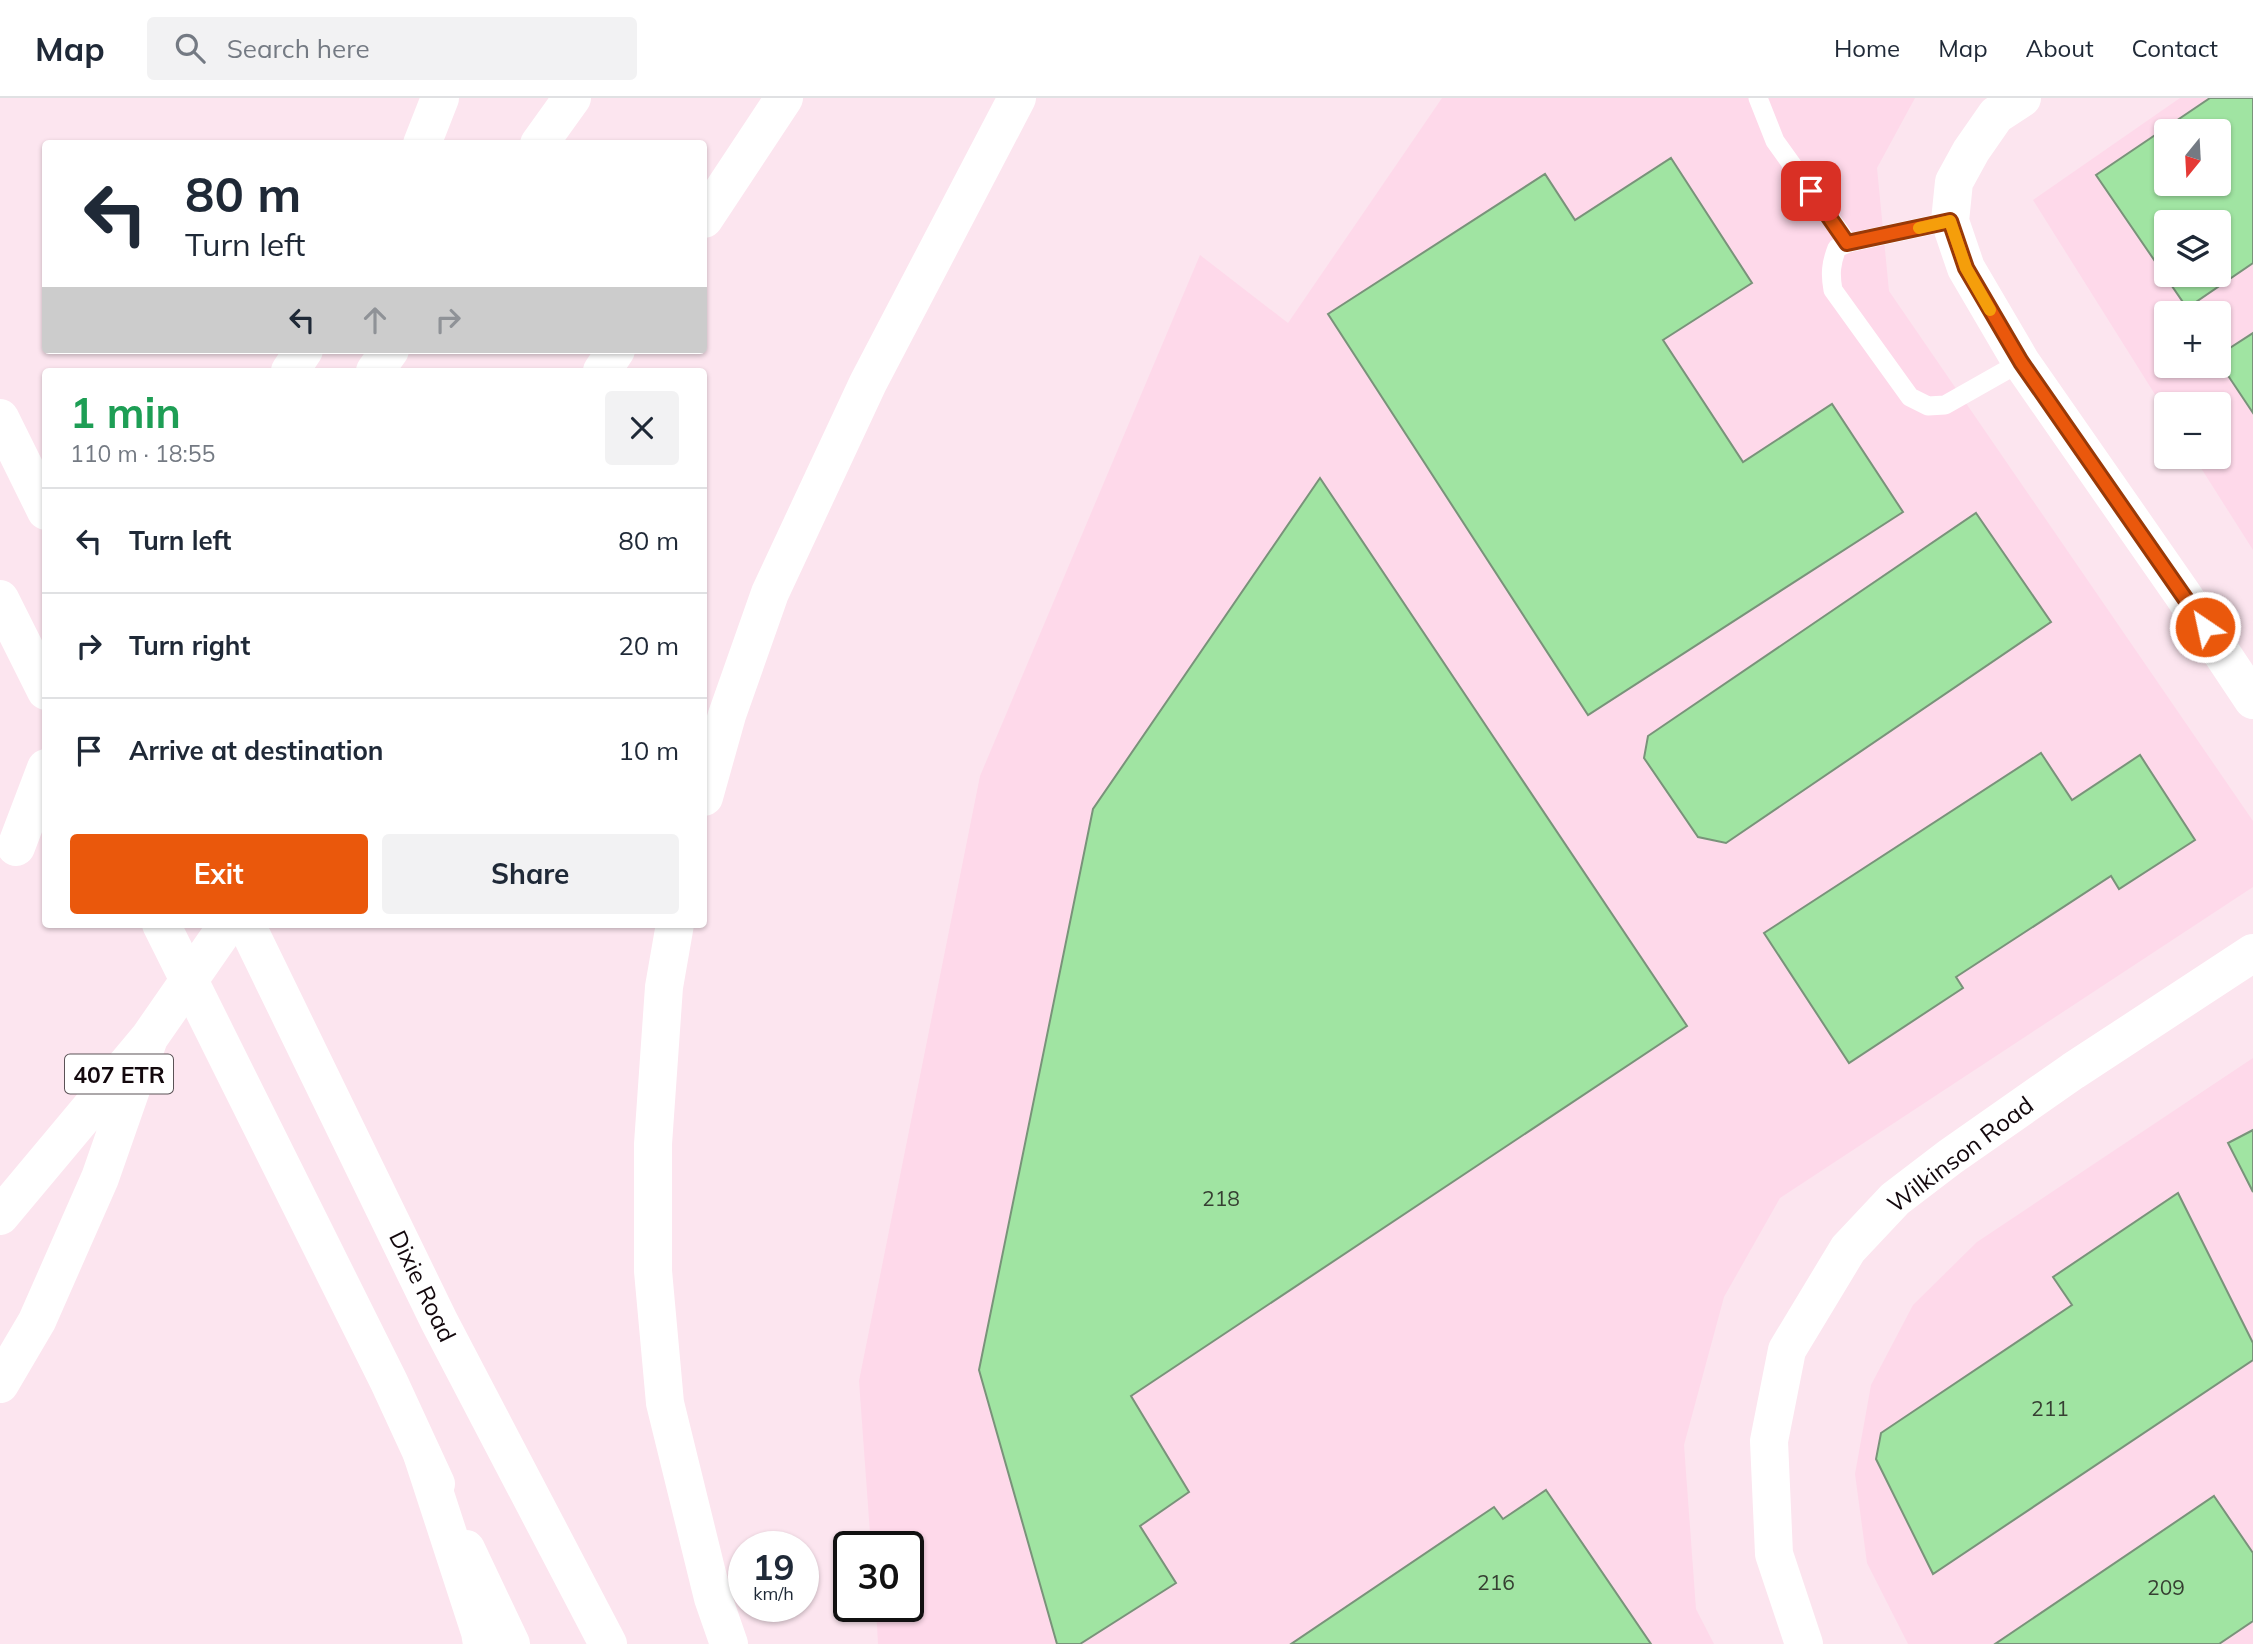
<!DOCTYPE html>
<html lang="en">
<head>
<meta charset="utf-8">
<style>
	:root { --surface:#fff; --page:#f2f2f3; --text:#1f2937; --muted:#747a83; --line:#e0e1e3; --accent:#ea580c }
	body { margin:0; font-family:Mulish,sans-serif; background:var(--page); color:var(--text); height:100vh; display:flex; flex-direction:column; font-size:26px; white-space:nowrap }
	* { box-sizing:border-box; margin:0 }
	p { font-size:23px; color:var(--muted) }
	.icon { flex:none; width:38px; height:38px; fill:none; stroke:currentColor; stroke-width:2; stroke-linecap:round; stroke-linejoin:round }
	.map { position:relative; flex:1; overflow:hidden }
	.drawer { position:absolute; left:42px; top:270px; width:665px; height:560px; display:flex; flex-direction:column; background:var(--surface); border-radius:7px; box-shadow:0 2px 5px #0004 }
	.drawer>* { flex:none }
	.hud { position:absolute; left:42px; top:42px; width:665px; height:214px; border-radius:7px; box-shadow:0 2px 5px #0004; background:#fff; color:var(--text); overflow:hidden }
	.needle { width:46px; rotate:198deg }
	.controls { position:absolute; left:2154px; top:21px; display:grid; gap:14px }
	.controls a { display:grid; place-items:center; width:77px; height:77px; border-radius:7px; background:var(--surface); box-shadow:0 2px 5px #0004; font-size:35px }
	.speed { position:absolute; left:728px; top:1433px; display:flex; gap:14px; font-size:35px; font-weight:700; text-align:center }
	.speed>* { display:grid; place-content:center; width:91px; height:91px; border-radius:50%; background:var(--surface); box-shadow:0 2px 5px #0004; line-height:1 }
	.speed small { font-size:18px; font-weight:400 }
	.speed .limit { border:4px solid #111; border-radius:10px; background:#fff; color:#111 }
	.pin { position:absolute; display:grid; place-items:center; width:60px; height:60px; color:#fff; margin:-30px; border-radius:14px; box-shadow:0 4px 10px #0006 }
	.me { position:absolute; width:77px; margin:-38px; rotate:326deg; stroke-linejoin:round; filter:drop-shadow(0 0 5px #0008) }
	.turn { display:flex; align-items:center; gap:24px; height:147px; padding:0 28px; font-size:32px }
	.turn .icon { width:91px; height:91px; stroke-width:2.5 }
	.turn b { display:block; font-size:49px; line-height:60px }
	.lanes { display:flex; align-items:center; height:66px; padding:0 28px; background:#0003; justify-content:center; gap:35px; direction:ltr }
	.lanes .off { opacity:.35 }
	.round { display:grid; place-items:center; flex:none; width:74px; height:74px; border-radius:7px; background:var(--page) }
	.overview { display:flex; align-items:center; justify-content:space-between; height:119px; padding:0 28px }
	h1 { font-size:42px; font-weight:700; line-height:52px; color:#1e9e55 }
	.primary-button { display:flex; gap:14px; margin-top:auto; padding:14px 28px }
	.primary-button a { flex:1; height:80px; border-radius:7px; background:var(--accent); color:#fff; font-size:28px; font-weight:700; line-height:80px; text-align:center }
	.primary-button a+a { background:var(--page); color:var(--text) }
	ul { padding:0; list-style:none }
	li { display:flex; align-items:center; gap:21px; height:105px; padding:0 28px; border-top:2px solid var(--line) }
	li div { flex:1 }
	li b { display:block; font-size:26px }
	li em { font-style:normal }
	header { display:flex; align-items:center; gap:42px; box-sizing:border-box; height:98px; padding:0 35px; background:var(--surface); border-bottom:2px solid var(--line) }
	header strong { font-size:33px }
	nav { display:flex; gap:38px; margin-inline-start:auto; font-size:24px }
	.search { width:490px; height:63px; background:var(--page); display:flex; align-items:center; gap:18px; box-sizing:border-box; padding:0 24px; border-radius:7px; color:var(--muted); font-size:26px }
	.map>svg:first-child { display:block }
	.built { fill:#fed9ea; fill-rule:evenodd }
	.building { fill:#a0e4a2; stroke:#79937a; stroke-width:2; fill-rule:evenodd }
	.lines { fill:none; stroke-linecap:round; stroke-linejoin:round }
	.service { stroke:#fff; stroke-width:19 }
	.minor { stroke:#fff; stroke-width:38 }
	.secondary { stroke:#fff; stroke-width:38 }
	.motorway { stroke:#fff; stroke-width:38 }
	.route-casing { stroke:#983908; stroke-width:18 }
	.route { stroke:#ea580c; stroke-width:12 }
	.slow { stroke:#f59e0b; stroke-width:12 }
	.labels { text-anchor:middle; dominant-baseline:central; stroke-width:5; stroke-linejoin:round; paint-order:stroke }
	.number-label { font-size:21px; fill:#363f32 }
	.shield { fill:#fff; stroke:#5a5256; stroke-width:2 }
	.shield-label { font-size:23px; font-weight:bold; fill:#13080d }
	.street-label { font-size:24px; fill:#13080d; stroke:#fff }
</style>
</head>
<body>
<header>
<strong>Map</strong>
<div class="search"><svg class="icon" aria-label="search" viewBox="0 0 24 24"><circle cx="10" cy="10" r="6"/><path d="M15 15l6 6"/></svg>Search here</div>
<nav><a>Home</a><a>Map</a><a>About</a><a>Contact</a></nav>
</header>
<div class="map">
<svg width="2253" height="1546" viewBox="0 0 2253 1546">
	<rect width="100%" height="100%" fill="#fce5ef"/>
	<!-- built -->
	<path class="built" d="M1442,0H1915L1877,70L1889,193L2253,723V789L1780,1100L1724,1199L1684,1347L1696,1511L1714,1546H878L876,1509L908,1508V1449H871L859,1283L980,678L1200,157L1288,225Z
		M2180,0H2253V452L2194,359H2219V306H2166V314L2033,102ZM2166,33H2219V86H2166ZM2166,124H2219V177H2166ZM2166,215H2219V268H2166Z
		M2253,960V1546H1908L1867,1465L1855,1376L1871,1287L1913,1207L1977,1144Z"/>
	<!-- building -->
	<path class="building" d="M2210,0H2253V165L2187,210L2096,77ZM2166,33H2219V86H2166ZM2166,124H2219V177H2166Z
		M1671,60L1752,185L1663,242L1743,364L1832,306L1903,414L1588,617L1328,216L1545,76L1575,122Z
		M2253,235V315L2219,264V257Z
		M1320,380L1687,928L1131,1298L1189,1394L1140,1428L1176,1485L1080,1546H1057L979,1272L1093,711Z
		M1976,415L2051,524L1726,745L1698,739L1644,660L1648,638Z
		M2041,655L2072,702L2140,657L2195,742L2119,791L2111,778L1956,879L1963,890L1849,965L1764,835Z
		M2253,1032V1094L2228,1045Z
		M2178,1095L2253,1245V1262L1933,1476L1876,1361L1881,1335L2072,1207L2053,1179Z
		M1546,1392L1651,1546H1291L1494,1409L1503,1421Z
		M2214,1398L2253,1455V1523L2219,1546H1995Z"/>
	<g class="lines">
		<!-- service -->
		<path class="service" d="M1758,0L1775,43L1848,145
			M1950,123L1848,145L1837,150C1831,165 1830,176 1833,192L1910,299L1928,308L1945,307L2021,264"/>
		<!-- minor -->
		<path class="minor" d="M2022,0L1996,17L1971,53L1954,84L1950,123L1966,170L2021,264L2183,497L2253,602
			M1804,1546L1774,1456L1769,1343L1787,1252L1848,1151L1895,1101L1950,1059L2073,973L2253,855"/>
		<!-- secondary -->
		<path class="secondary" d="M0,320L46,413
			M0,501L46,593
			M161,826L389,1284L436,1386
			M246,826L439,1223L608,1546
			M466,1451L511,1546"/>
		<!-- motorway -->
		<path class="motorway" d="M422,46L440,0
			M539,46L572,0
			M704,121L784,0
			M290,273L304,252
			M375,273L390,252
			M602,273L616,252
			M704,699L727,617L770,495L868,285L1017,0
			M16,749L46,670
			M675,826L664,889L653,1046V1173L665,1305L713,1500L729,1546
			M0,1118L149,940L228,826
			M0,1286L37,1223L100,1080L149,940
			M422,1356L480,1534L482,1546"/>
	</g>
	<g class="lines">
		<!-- route casing -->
		<g class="route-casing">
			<path id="route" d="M1811,93L1847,145L1950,123L1966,170L2021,264L2205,529"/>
		</g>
		<!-- route -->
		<use href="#route" class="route"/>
		<!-- slow -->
		<path class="slow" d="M1919,130L1950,123L1966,170L1990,212"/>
	</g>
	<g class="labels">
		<!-- number labels -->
		<g class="number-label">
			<text x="1221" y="1100">218</text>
			<text x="2050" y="1310">211</text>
			<text x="1496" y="1484">216</text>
			<text x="2166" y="1489">209</text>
		</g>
		<!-- shield labels -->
		<rect class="shield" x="65" y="956.5" width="108" height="39" rx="5"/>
		<g class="shield-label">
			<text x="119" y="976">407 ETR</text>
		</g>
		<!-- street labels -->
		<g class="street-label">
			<text transform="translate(1960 1056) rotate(-37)">Wilkinson Road</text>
			<text transform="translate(423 1188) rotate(64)">Dixie Road</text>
		</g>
	</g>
</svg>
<div class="controls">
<a><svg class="needle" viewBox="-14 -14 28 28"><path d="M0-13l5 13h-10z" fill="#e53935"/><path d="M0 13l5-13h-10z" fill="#747a83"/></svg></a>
<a><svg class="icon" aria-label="layers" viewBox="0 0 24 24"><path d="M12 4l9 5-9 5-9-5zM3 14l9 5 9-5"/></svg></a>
<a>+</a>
<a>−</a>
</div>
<div class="speed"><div>19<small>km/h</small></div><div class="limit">30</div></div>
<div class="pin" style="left:1811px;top:93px;background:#d93025"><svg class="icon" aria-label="arrive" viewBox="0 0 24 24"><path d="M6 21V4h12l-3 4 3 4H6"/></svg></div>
<svg class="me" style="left:2205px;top:529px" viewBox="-20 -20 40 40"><circle r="17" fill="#ea580c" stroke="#fff" stroke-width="3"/><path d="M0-11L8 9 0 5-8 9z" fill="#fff"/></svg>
<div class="hud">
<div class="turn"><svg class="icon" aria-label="left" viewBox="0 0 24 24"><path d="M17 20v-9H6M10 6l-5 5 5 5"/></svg><div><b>80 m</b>Turn left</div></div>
<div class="lanes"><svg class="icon" aria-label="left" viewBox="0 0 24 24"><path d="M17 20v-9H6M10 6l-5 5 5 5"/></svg><svg class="icon off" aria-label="ahead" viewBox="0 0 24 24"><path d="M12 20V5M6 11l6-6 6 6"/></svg><svg class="icon off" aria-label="right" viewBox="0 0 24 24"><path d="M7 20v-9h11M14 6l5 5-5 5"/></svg></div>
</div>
<section class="drawer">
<div class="overview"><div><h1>1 min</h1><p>110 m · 18:55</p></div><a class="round"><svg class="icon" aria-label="close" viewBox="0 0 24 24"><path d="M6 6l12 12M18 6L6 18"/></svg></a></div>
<ul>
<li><svg class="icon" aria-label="left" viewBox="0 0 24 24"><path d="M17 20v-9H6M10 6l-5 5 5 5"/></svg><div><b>Turn left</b></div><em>80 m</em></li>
<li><svg class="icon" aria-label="right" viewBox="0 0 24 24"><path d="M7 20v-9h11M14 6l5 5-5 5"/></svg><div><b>Turn right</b></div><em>20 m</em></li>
<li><svg class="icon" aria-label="arrive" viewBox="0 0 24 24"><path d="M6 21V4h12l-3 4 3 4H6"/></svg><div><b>Arrive at destination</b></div><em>10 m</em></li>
</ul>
<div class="primary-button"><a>Exit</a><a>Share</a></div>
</section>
</div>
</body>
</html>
